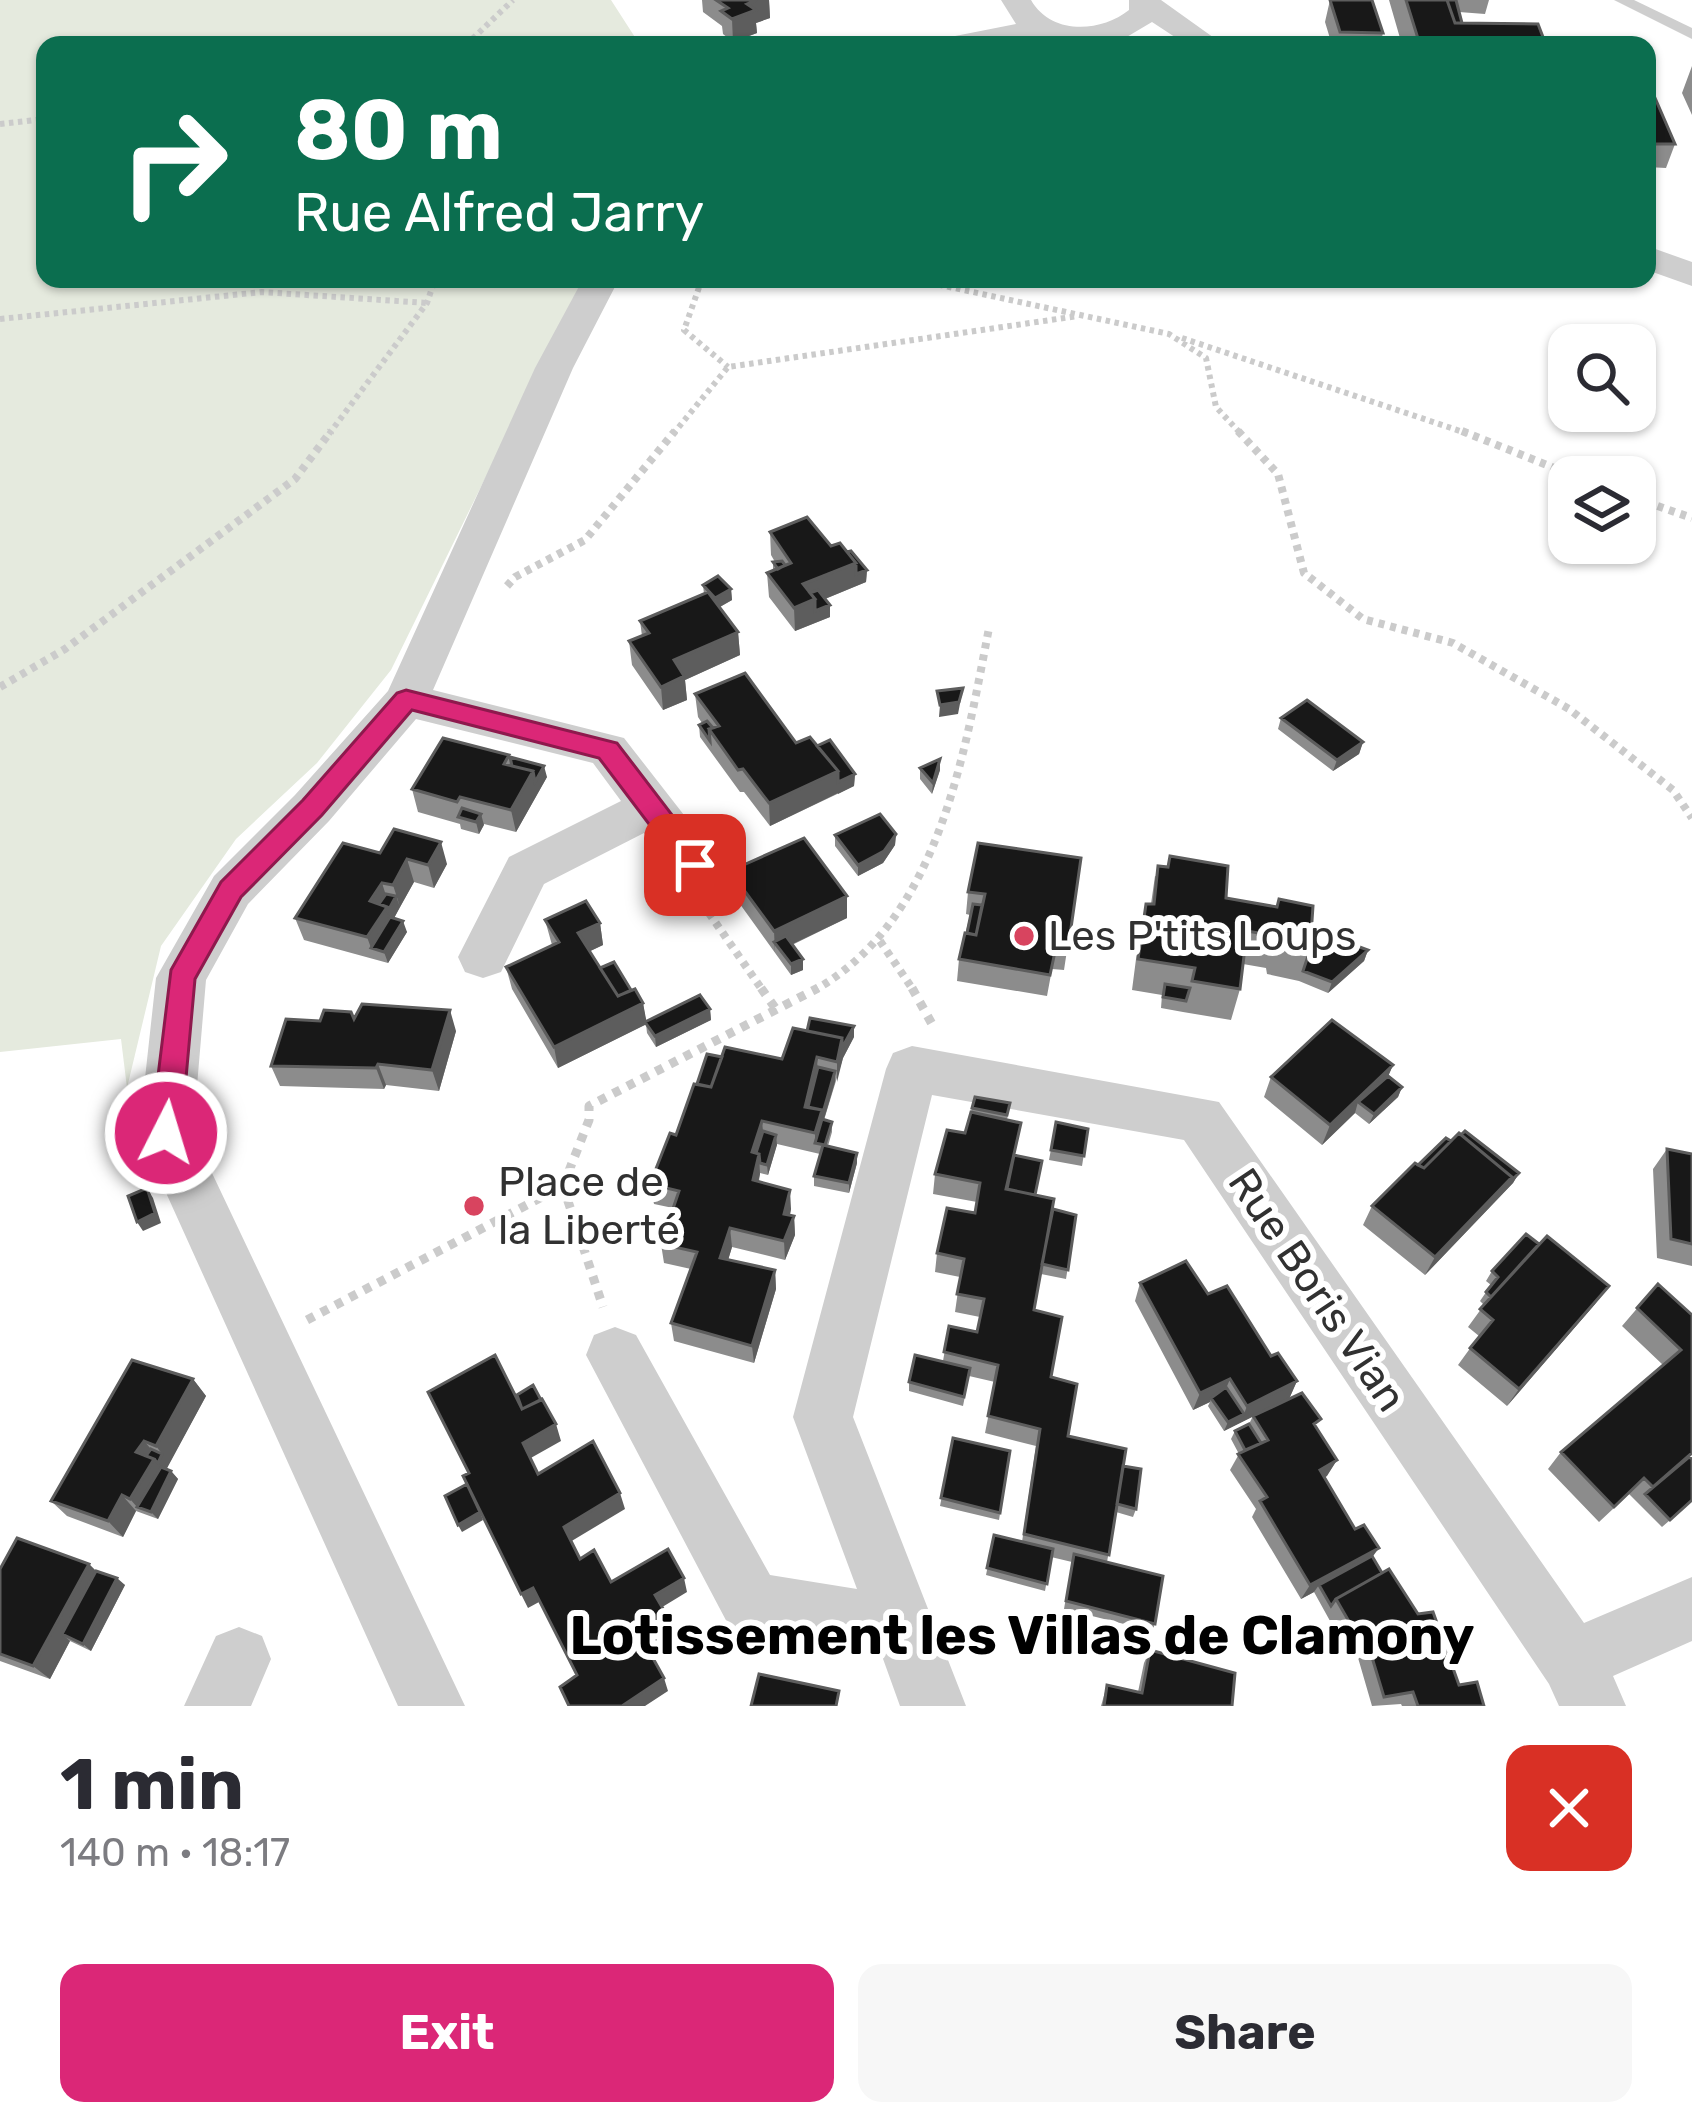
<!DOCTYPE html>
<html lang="en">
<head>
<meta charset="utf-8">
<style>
	:root { --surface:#fff; --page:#f7f7f7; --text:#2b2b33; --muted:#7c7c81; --accent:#db2777 }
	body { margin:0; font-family:Rubik,sans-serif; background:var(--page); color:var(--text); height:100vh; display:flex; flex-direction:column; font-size:45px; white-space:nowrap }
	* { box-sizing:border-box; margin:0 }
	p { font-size:39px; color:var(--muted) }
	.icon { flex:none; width:66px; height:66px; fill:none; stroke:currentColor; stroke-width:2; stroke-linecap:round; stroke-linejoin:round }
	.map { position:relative; height:1706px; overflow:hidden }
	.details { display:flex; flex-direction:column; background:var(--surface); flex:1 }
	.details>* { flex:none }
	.hud { position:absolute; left:36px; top:36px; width:1620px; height:252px; border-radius:24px; box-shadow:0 3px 9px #0004; background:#0b6e4f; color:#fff; overflow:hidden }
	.fabs { position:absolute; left:1548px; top:324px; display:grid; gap:24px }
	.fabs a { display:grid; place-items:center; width:108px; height:108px; border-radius:24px; background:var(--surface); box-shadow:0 3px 9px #0004; font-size:60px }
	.pin { position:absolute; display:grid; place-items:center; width:102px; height:102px; color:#fff; margin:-51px; border-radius:24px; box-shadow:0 6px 18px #0006 }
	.me { position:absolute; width:132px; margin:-66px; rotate:5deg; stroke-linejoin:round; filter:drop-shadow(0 0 9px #0008) }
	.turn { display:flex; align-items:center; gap:42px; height:252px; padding:0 60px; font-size:54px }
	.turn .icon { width:156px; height:156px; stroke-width:2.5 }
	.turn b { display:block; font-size:84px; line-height:102px }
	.round { display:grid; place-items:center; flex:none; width:126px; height:126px; border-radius:24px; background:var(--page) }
	.head { display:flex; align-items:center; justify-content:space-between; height:204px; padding:0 60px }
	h1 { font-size:72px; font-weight:700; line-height:90px }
	.button { display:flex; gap:24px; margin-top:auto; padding:24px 60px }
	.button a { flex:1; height:138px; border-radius:24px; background:var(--accent); color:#fff; font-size:48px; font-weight:700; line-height:138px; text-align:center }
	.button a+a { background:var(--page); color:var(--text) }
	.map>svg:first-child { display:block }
	.green { fill:#e5eade }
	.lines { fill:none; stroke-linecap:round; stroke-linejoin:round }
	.path-far2 { stroke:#cbcbcb; stroke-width:6; stroke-dasharray:4.5 4.5; stroke-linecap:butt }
	.path-far1 { stroke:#cbcbcb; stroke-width:8; stroke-dasharray:6 6; stroke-linecap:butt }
	.path { stroke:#cbcbcb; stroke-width:9; stroke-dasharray:8 8; stroke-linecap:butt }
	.service { fill:#cecece; fill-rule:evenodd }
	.minor { fill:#cecece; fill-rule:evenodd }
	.wall { fill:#8c8c8c }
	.shaded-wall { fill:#5d5d5d }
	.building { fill:#181818; stroke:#5d5d5d; stroke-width:3 }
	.route { fill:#db2777; stroke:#8e194d; stroke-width:3 }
	.poi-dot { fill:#d8445f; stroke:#fff; stroke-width:4.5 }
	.labels { text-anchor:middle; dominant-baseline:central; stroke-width:12; stroke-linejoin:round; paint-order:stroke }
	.poi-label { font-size:42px; fill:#313131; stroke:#fff; text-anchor:start }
	.street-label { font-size:42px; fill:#313131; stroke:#fff }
	.near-neighbourhood-label { font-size:54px; font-weight:bold; fill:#000; stroke:#fff }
</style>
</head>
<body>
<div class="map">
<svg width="1692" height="1706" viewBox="0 0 1692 1706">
	<rect width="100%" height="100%" fill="#fff"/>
	<!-- green -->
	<path class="green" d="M0,0H611L640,45H45V279H583L391,670L317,763L236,839L161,946L127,1088L121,1039L0,1052Z"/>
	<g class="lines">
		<!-- path-far2 -->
		<path class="path-far2" d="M466,45L513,0
			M0,124L45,119
			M702,279L684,330L728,367
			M912,279L1169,334L1206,358L1216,407L1241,434
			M0,319L262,292L427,303
			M1182,338L1469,434
			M329,434L427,303L435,279
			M673,434L728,367L1078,316"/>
		<!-- path-far1 -->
		<path class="path-far1" d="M1238,431L1278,474L1304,573L1363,619L1453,643L1569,709L1673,790L1692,818
			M1462,431L1577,477
			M1635,498L1692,518
			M507,586L515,577L585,540L675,431
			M0,687L65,649L295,479L331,431
			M702,903L763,991
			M880,941L914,991
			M813,991C938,922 964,757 989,628"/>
		<!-- path -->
		<path class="path" d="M761,988L776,1009
			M912,988L932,1024
			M563,1186L589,1120V1106L818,988
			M307,1320L563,1186L603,1307"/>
		<!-- service -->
		<path class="service" d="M1614,0H1634L1692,28V39Z"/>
		<!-- minor -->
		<path class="minor" d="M1001,0H1031C1051,35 1100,33 1129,10V0H1161L1224,45H1187L1152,22L1125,38L1095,45L1040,38L1004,45H940L945,38L1016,24Z
			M1647,246L1692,262V286L1647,270Z
			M583,279H619L573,368L433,690L624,738L712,851L719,865L712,879C676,890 663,859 644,833L544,884L501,972L483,978L465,972L458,957L509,857L621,801L593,763L416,719L329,821L248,904L206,980L193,1133L465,1706H398L139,1133L156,978L214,876L295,795L388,691L535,368Z
			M912,1046L1219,1102L1584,1623L1692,1577V1641L1613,1676L1626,1706H1559L1549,1684L1184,1140L932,1095L853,1417L966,1706H900L882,1656L751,1636L729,1626L586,1355L594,1335L615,1327L636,1335L770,1575L857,1589L793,1417L886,1069L893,1053Z
			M239,1627L262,1636L271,1659L251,1706H184L216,1636Z"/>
	</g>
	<!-- wall -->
	<path class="wall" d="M702,0H769L770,18L756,23L757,33L733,42L723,34L722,26L703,12Z
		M1330,0L1383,33L1380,45H1332L1325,22Z
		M1389,0H1489L1485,14L1459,12L1462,23L1546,45H1402Z
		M1692,66V115L1682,93Z
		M1647,90L1675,144L1666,168L1647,167Z
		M770,532L847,552L867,570L866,582L825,599L830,605V617L795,631L769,597L767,573L773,571V562H775L771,555Z
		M703,585L731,589L732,600L720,607L738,632L740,655L685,680L687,700L663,710L632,665L629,641L642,636L640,621L704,594Z
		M695,694L796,743L817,746L855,774L854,786L770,826L744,792H740L700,737L699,725L702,723L698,717Z
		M1281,718L1363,742L1359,754L1333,771L1278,729Z
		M510,757L547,777L516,832L484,824L479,834L461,829L460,824L418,812L412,789Z
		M940,759V770L932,794L920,779V768Z
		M896,834L895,845L883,863L858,876L835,846V835Z
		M380,853L447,864L434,888L414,882L394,918L407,932L388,963L304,940L295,918Z
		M1081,858L1064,970L1052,969L1047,996L957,981L959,959L970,915L966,914L968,892Z
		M730,871L847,896V918L792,945L803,959V970L791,975L732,893Z
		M1155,876L1226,898L1368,950L1364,961L1328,993L1299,981L1267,974L1266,968L1243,964L1240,989L1231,1020L1183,1012L1184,1010L1183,1012L1161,1008L1162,995L1132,990L1139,936L1146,904H1151Z
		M545,920L600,923L603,945L590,951L600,968L631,990L643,1003L646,1022L710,1009L711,1020L656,1047L647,1033L646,1024L558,1068L512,989L506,967L552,945Z
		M354,1019L456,1031L439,1091L386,1085L384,1089L280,1086L271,1066L320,1020Z
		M854,1037L843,1058L824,1120L832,1122V1132L828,1146L857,1153V1163L849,1193L814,1186V1176L820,1154L777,1144L768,1175L760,1173L759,1181L791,1209L790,1215L794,1216L795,1235L785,1260L732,1247L728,1260L775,1270L776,1289L754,1363L674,1341L671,1323L691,1269L664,1263L661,1244L673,1208L654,1204L650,1184L676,1135L697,1084L722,1057L782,1059Z
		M1393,1065L1388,1076L1402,1087L1398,1097L1369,1124L1355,1113L1322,1145L1264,1097L1271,1077Z
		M975,1097L1010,1103L1007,1120L1015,1156L1035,1195L1053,1209L1076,1215L1066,1279L1041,1274L1034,1310L1068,1436L1123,1466L1136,1509L1133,1517L1116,1512L1107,1562L1155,1624L1152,1631L1064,1609L1072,1562L1051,1557L1045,1591L986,1575L994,1535L1022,1542L1036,1446L985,1433L995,1382L969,1376L963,1406L909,1391V1382L943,1361L949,1326L977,1332L980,1317L955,1312L960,1277L935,1272L937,1253L975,1213L977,1202L933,1194L935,1174L965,1133Z
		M1056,1122L1088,1129L1082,1166L1049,1160Z
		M1451,1141L1519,1173L1513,1183L1425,1275L1363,1225L1372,1206L1418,1165Z
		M1667,1149L1692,1154V1266L1657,1258L1653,1169Z
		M1492,1271L1595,1304L1507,1406L1458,1365L1479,1336L1468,1327L1484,1305L1480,1301L1491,1285L1486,1281Z
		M1140,1283L1208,1294L1297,1381L1289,1399L1317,1427L1337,1460L1325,1478L1372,1557L1459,1685L1484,1706H1402L1401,1704L1372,1706L1352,1637L1340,1639L1314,1592L1301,1599L1252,1517L1256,1509L1230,1470L1239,1454L1231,1439L1235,1431L1249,1424L1253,1416L1224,1431L1208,1406L1210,1402L1193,1410L1135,1301Z
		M1658,1284L1692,1315L1689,1457L1692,1501L1662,1527L1629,1494L1599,1522L1548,1469L1561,1452L1663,1365L1622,1326Z
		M193,1379L206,1396L166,1469L171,1471L178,1479L158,1519L136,1511L123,1537L67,1516L51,1501Z
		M953,1438L1010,1451L999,1520L940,1506Z
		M89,1564L96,1571L125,1585L91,1651L70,1641L50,1679L0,1661V1569Z
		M1150,1650L1232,1706H1101L1107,1685L1138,1692L1144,1663Z"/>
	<!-- shaded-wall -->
	<path class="shaded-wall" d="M757,0H769L770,18L756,23L757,33L733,42L732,19L747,4Z
		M856,563L867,570L866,582L815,603V623L795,631L794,608L803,584Z
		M731,589L732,600L716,609L715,598Z
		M830,605V617L815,623V611Z
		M738,632L740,655L685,680L687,700L663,710L661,687L674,660Z
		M963,688L958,714L939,717L940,705Z
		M1363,742L1359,754L1333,771L1337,760Z
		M940,759V770L932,794L933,783Z
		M544,766L547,777L516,832L511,810L533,771Z
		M838,771V793L770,826L769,803Z
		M855,774L854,786L838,794V782Z
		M481,814L484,825L479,834L476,822Z
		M896,834L895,845L883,863L858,876V865Z
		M441,842L447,864L434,888L428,865Z
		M407,859L414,882L400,907L393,885Z
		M382,883L389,905L396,896L400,907L392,922L371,948L367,937L370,901Z
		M847,896V918L780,950L774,942L775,953L774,931Z
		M403,921L407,932L388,963L384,952Z
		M600,923L603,945L582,955L578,933Z
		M1368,950L1364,961L1328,993L1332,982Z
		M803,959V970L791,975V964Z
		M643,1003L647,1024L558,1068L554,1047Z
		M710,1009L711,1020L656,1047L655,1036Z
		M450,1010L456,1031L439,1091L432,1070Z
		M854,1026V1037L843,1058L837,1082V1062L842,1038Z
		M817,1057L818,1078L808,1117L805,1107Z
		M378,1064L386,1085L384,1089L376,1068Z
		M1393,1065L1384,1086L1358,1102L1355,1113L1322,1145L1330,1125Z
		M835,1071V1082L822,1126L815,1143V1133Z
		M1402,1087L1398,1097L1369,1124L1374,1114Z
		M762,1121L764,1141L759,1155L760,1174L754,1199L752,1152Z
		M776,1135L777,1145L768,1175L767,1165Z
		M857,1153V1163L849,1193V1183Z
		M1519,1173L1513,1183L1425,1275L1435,1257L1512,1177Z
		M147,1188L153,1198L161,1223L143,1231L137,1222Z
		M790,1190L791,1209L786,1233L784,1214Z
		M794,1216L795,1235L785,1260L784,1241Z
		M730,1228L732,1247L723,1277L720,1258Z
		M775,1270L776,1289L754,1363L752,1346Z
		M1609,1286L1595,1304L1507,1406L1519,1389Z
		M193,1379L206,1396L165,1472L137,1507L130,1499L136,1452L144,1441L158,1457L162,1454L156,1446Z
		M1230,1379L1223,1396L1211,1398L1210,1402L1193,1410L1200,1393Z
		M1297,1381L1289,1399L1224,1431L1228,1422L1244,1414L1247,1406Z
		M556,1424L561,1441L529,1459L523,1443Z
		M1337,1460L1327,1476L1311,1486L1320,1470Z
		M171,1471L178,1479L158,1519L151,1512Z
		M620,1493L625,1509L570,1542L564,1527Z
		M122,1495L136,1511L123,1537L108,1521Z
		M480,1512L483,1520L462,1532L458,1525Z
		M1379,1548L1368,1563L1319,1585L1314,1592L1301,1599L1310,1585Z
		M89,1564L104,1579L62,1634L70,1641L50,1679L33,1666Z
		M117,1578L125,1585L91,1651L83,1644Z
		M684,1578L687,1592L659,1609L655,1595Z
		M533,1588L539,1602L528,1608L521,1594Z
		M672,1624L676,1638L649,1655L644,1642Z
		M664,1678L668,1691L645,1706H622Z"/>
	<!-- building -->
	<path class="building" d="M716,0H757L747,4L756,10L732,19L721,11L728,8Z
		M1330,0H1372L1383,33L1340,32Z
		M1406,0H1447L1455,23L1538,24L1546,45H1420Z
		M1447,0H1456L1462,23H1455Z
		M1647,90L1652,91L1675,144H1647Z
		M807,517L831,546L840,543L856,563L803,584L815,599L794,608L767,573L791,563L770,532Z
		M851,551L867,570L856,574V563L847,552Z
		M782,561L785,565L778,569L773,562Z
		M718,576L731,589L715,598L703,585Z
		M818,590L830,605L815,611V599L810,593Z
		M708,592L738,632L674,660L684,676L661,687L629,641L649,633L640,621Z
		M745,673L796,743L810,737L838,771L769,803L743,769L738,770L709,729L719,726L695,694Z
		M963,688L959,702L940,705L937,691Z
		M1307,700L1363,742L1337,760L1281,718Z
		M707,721L713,728L709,729L710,741L699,725Z
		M443,738L509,755L504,764L533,771L511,810L460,797L457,802L412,789Z
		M830,740L855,774L838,782V771L817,746Z
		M510,757L544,766L535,782L533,771L512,766Z
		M940,759L933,783L920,768Z
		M462,808L481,814L476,822L458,817Z
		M880,814L896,834L884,851L858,865L835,835Z
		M394,829L441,842L428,865L407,859L393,885L382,883L370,901L387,907L367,937L295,918L343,843L380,853Z
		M804,838L847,896L774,931L730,871Z
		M978,843L1081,858L1068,949L1056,947L1050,975L959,959L965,933L976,935L985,894L968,892Z
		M1170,856L1228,866L1226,898L1277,907L1279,899L1313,906L1310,950L1277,943L1276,936L1247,931L1240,989L1192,981L1195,968L1138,959L1146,904H1154L1158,866L1168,867Z
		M386,894L396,896L388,911L387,907L379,904Z
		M586,901L600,923L578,933L618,996L635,989L643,1003L554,1047L506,967L559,942L545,920Z
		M973,904L982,905L976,935L967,933Z
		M390,917L403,921L384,952L371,948Z
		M1311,929L1368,950L1332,982L1303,971L1310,950Z
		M786,936L803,959L791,964L774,942Z
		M614,962L631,990L618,996L600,968Z
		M1165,984L1190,988L1186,1001L1163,997Z
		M700,995L710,1009L655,1036L645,1022Z
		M362,1004L450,1010L432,1070L378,1064L376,1068L271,1066L286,1019L320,1021L324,1010L351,1012L354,1019Z
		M810,1018L854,1026L842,1048V1038L807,1031Z
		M1332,1020L1393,1065L1330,1125L1271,1077Z
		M793,1028L842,1038L837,1062L817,1057L805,1107L822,1110L815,1133L762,1121L752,1152L759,1154L753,1180L790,1190L784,1214L794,1216L784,1241L730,1228L720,1258L775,1270L752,1346L671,1323L697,1252L661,1244L679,1191L650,1184L670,1133L676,1135L694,1084L711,1087L725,1047L782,1059Z
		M707,1054L722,1057L711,1087L697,1084Z
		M818,1067L835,1071L822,1116V1110L808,1107Z
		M1388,1076L1402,1087L1374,1114L1358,1102Z
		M975,1097L1010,1103L1007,1115L972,1108Z
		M971,1112L1021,1123L1006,1189L1054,1199L1034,1310L1062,1317L1051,1377L1077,1384L1068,1436L1126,1449L1109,1555L1024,1534L1040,1429L988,1416L998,1365L944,1352L949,1326L977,1332L984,1299L957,1294L964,1259L937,1253L947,1208L975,1213L980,1183L935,1174L947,1130L965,1133Z
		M822,1119L832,1122L825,1145L815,1143Z
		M1056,1122L1088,1129L1084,1156L1051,1150Z
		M763,1131L776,1135L767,1165L760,1163L759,1154L756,1153Z
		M1465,1131L1519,1173L1506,1186L1512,1177L1461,1135Z
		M1459,1133L1512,1177L1435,1257L1372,1206L1415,1163L1424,1168Z
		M1446,1138L1451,1141L1424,1168L1418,1165Z
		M823,1145L857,1153L849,1183L814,1176Z
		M1667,1149L1692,1154V1244L1671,1239Z
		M1014,1155L1042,1161L1035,1195L1007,1189Z
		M147,1188L155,1213L137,1222L128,1196Z
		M1053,1209L1076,1215L1068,1270L1042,1264Z
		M1526,1234L1539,1244L1491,1297L1486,1292L1498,1277L1492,1271Z
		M1547,1236L1609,1286L1519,1389L1470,1348L1493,1320L1480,1309Z
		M1186,1261L1208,1294L1227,1286L1271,1356L1278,1353L1297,1381L1247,1406L1230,1379L1200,1393L1140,1283Z
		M1658,1284L1692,1315V1453L1653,1487L1644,1478L1614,1507L1561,1452L1681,1350L1637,1308Z
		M495,1355L522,1409L542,1399L556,1424L523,1443L538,1474L593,1441L620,1493L564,1527L580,1559L594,1550L611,1582L668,1549L684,1578L655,1595L672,1624L644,1642L664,1678L622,1706H569L560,1687L577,1675L533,1588L521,1594L463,1476L469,1473L428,1392Z
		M915,1355L970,1368L964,1397L909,1382Z
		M132,1360L193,1379L156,1446L144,1441L136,1452L154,1459L130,1499L122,1495L108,1521L51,1501Z
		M533,1385L541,1400L522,1409L517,1395Z
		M1226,1387L1244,1414L1228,1422L1211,1398Z
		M1302,1393L1321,1419L1314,1424L1337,1460L1320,1470L1355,1529L1364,1525L1379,1548L1310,1585L1260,1501L1267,1497L1238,1454L1268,1440L1253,1416Z
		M1249,1424L1261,1443L1245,1450L1235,1431Z
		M953,1438L1010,1451L1000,1513L941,1498Z
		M151,1449L162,1454L158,1463L154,1459L146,1456Z
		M1689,1457L1692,1459V1500L1670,1520L1645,1494Z
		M1123,1466L1141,1469L1136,1509L1117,1504Z
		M161,1467L171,1471L151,1512L137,1507Z
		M467,1484L480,1512L458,1525L445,1496Z
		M994,1535L1053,1549L1047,1584L987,1568Z
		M17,1538L89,1564L33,1666L0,1654V1569Z
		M1074,1554L1163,1576L1155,1624L1066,1601Z
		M1372,1556L1382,1573L1336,1599L1331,1606L1319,1585Z
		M1389,1569L1418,1614L1433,1612L1459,1685L1477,1682L1484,1706H1418L1413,1692L1384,1697L1362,1624L1351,1625L1336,1599Z
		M96,1571L117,1578L83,1644L62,1634Z
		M1150,1650L1235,1673L1232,1706H1104L1107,1685L1142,1693Z
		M759,1674L839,1691L836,1706H751Z"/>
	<!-- route -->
	<path class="route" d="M406,690L617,743L705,858L709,865L705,873H686L599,758L412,710L322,815L241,897L195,979L181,1133L177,1143L166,1147L155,1143L151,1133L171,970L221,882L303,800L397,693Z"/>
	<!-- markers -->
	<g class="poi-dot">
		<circle cx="1024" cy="936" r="12"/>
		<circle cx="474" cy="1206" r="12"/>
	</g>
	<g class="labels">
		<!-- poi labels -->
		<g class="poi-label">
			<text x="1048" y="936">Les P'tits Loups</text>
			<text x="498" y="1182">Place de<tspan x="498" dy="48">la Liberté</tspan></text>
		</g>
		<!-- street labels -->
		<g class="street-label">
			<text transform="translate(1317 1290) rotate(56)">Rue Boris Vian</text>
		</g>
		<!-- near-neighbourhood labels -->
		<g class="near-neighbourhood-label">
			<text x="1022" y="1636">Lotissement les Villas de Clamony</text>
		</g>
	</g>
</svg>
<div class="fabs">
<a><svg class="icon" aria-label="search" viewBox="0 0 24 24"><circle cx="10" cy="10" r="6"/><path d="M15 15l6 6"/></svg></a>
<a><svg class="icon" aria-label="layers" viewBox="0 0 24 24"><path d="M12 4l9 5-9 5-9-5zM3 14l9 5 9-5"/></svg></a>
</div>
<div class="pin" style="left:695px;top:865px;background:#d93025"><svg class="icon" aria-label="arrive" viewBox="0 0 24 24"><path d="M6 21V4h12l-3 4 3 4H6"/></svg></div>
<svg class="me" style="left:166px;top:1133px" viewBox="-20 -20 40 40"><circle r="17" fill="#db2777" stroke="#fff" stroke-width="3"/><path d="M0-11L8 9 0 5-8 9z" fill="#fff"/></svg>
<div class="hud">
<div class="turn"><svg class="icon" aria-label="right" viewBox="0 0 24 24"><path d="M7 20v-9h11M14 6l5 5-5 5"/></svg><div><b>80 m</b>Rue Alfred Jarry</div></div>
</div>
</div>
<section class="details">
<div class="head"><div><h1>1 min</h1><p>140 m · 18:17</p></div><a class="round" style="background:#d93025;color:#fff"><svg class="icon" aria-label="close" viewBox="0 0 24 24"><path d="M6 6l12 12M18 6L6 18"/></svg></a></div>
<div class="button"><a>Exit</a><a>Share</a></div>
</section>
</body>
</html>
